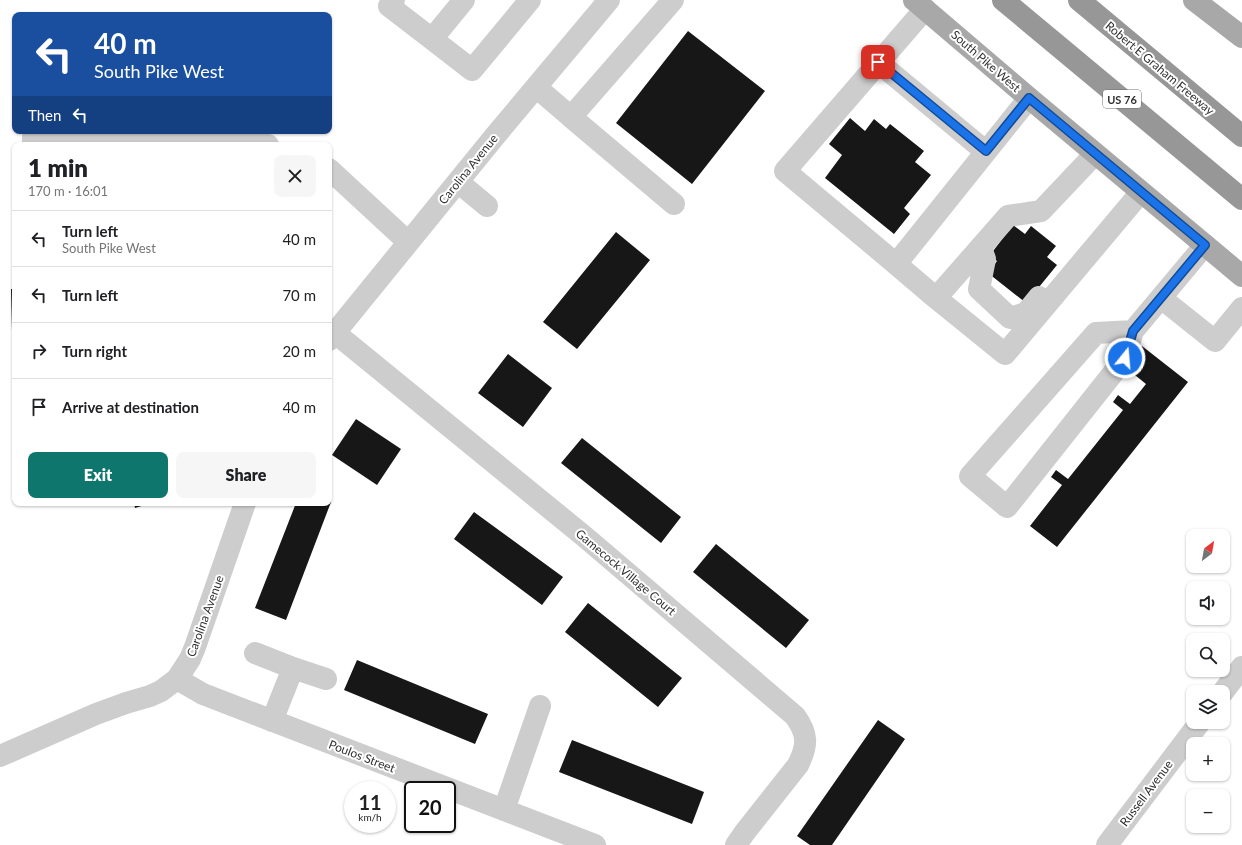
<!DOCTYPE html>
<html lang="en">
<head>
<meta charset="utf-8">
<style>
	:root { --surface:#fff; --page:#f6f6f6; --text:#202124; --muted:#757577; --line:#e0e0e0; --accent:#0f766e }
	body { margin:0; font-family:Lato,sans-serif; background:var(--page); color:var(--text); height:100vh; display:flex; flex-direction:column; font-size:15px; white-space:nowrap }
	* { box-sizing:border-box; margin:0 }
	p { font-size:13px; color:var(--muted) }
	.icon { flex:none; width:22px; height:22px; fill:none; stroke:currentColor; stroke-width:2; stroke-linecap:round; stroke-linejoin:round }
	.map { position:relative; flex:1; overflow:hidden }
	.side { position:absolute; left:12px; top:142px; width:320px; height:364px; display:flex; flex-direction:column; background:var(--surface); border-radius:8px; box-shadow:0 1px 3px #0004 }
	.side>* { flex:none }
	.banner { position:absolute; left:12px; top:12px; width:320px; height:122px; border-radius:8px; box-shadow:0 1px 3px #0004; background:#1a4fa0; color:#fff; overflow:hidden }
	.needle { width:26px; rotate:31deg }
	.tools { position:absolute; left:1186px; top:529px; display:grid; gap:8px }
	.tools a { display:grid; place-items:center; width:44px; height:44px; border-radius:8px; background:var(--surface); box-shadow:0 1px 3px #0004; font-size:20px }
	.speed { position:absolute; left:344px; top:781px; display:flex; gap:8px; font-size:20px; font-weight:700; text-align:center }
	.speed>* { display:grid; place-content:center; width:52px; height:52px; border-radius:50%; background:var(--surface); box-shadow:0 1px 3px #0004; line-height:1 }
	.speed small { font-size:10px; font-weight:400 }
	.speed .limit { border:2px solid #111; border-radius:6px; background:#fff; color:#111 }
	.pin { position:absolute; display:grid; place-items:center; width:34px; height:34px; color:#fff; margin:-17px; border-radius:8px; box-shadow:0 2px 6px #0006 }
	.me { position:absolute; width:44px; margin:-22px; rotate:17deg; stroke-linejoin:round; filter:drop-shadow(0 0 3px #0008) }
	.turn { display:flex; align-items:center; gap:14px; height:84px; padding:0 16px; font-size:18px }
	.turn .icon { width:52px; height:52px; stroke-width:2.5 }
	.turn b { display:block; font-size:28px; line-height:34px }
	.then { display:flex; align-items:center; height:38px; padding:0 16px; background:#0003; gap:8px; font-size:15px }
	.round { display:grid; place-items:center; flex:none; width:42px; height:42px; border-radius:8px; background:var(--page) }
	.overview { display:flex; align-items:center; justify-content:space-between; height:68px; padding:0 16px }
	h1 { font-size:24px; font-weight:800; line-height:30px }
	.action { display:flex; gap:8px; margin-top:auto; padding:8px 16px }
	.action a { flex:1; height:46px; border-radius:8px; background:var(--accent); color:#fff; font-size:16px; font-weight:800; line-height:46px; text-align:center }
	.action a+a { background:var(--page); color:var(--text) }
	ul { padding:0; list-style:none }
	li { display:flex; align-items:center; gap:12px; height:56px; padding:0 16px; border-top:1px solid var(--line) }
	li div { flex:1 }
	li b { display:block; font-size:15px }
	li em { font-style:normal }
	.map>svg:first-child { display:block }
	.building { fill:#171717 }
	.lines { fill:none; stroke-linecap:round; stroke-linejoin:round }
	.minor { stroke:#cdcdcd; stroke-width:22 }
	.major { stroke:#a8a8a8; stroke-width:22 }
	.highway { stroke:#979797; stroke-width:22 }
	.route-casing { stroke:#114b97; stroke-width:10 }
	.route { stroke:#1a73e8; stroke-width:7 }
	.labels { text-anchor:middle; dominant-baseline:central; stroke-width:4; stroke-linejoin:round; paint-order:stroke }
	.shield { fill:#fff; stroke:#6e6e6e; stroke-width:1 }
	.shield-label { font-size:11px; font-weight:bold; fill:#303030 }
	.street-label { font-size:12px; fill:#303030; stroke:#fff }
</style>
</head>
<body>
<div class="map">
<svg width="1242" height="845" viewBox="0 0 1242 845">
	<rect width="100%" height="100%" fill="#fff"/>
	<!-- building -->
	<path class="building" d="M688,31L765,91L692,184L616,123Z
		M850,118L865,131L874,119L886,129L890,124L924,151L915,162L931,175L904,208L910,214L894,234L825,178L842,155L829,144Z
		M1013,225L1025,234L1031,226L1056,246L1047,257L1057,265L1026,303L988,273L997,261L990,255Z
		M616,232L650,260L577,349L543,322Z
		M11,289H15V330L12,331Z
		M1142,346L1188,382L1057,547L1030,526L1062,485L1051,477L1056,470L1068,479L1123,410L1113,402L1118,395L1130,404L1146,384L1125,367Z
		M508,354L552,388L523,427L478,393Z
		M356,419L401,449L377,485L332,455Z
		M582,438L681,517L661,543L561,463Z
		M329,501L331,502L286,620L255,608L296,503H329Z
		M134,503H151L135,508Z
		M474,512L563,577L542,605L454,539Z
		M716,544L809,620L786,648L693,572Z
		M588,603L682,678L658,707L565,632Z
		M357,660L488,714L475,744L344,690Z
		M878,720L905,739L832,845H810L797,836Z
		M572,740L704,792L692,824L559,772Z"/>
	<g class="lines">
		<!-- minor -->
		<path class="minor" d="M394,0L389,6L432,39L464,0
			M925,9L785,171L896,264L1029,98
			M432,39L472,70L530,0
			M878,62L985,151
			M536,87L571,117L673,0
			M571,117L674,204
			M33,145V137L125,143L190,131L268,145
			M1095,154L1041,211L1008,216L936,298L1005,354L1141,192
			M329,169L408,242
			M458,182L487,206
			M981,248L985,259L979,289L1010,318L1026,313L1039,297
			M896,264L936,298
			M1161,298L1215,341L1242,308
			M1133,331L1125,358L1007,507L970,476L1096,333L1133,331L1205,245
			M334,332L585,537L795,716C808,734 808,745 798,765L745,832L736,845
			M329,340L495,136L609,0
			M255,653L293,668L326,679
			M177,679L203,694L595,845
			M1223,692L1242,667
			M272,721L293,668
			M0,756L96,714L126,703L150,696L161,691L177,679L190,659L195,647L245,503
			M504,810L540,706
			M1107,845L1200,722"/>
		<!-- major -->
		<path class="major" d="M914,0L1029,98L1242,276
			M1194,0L1242,37"/>
		<!-- highway -->
		<path class="highway" d="M1003,0L1242,199
			M1079,0L1242,136"/>
	</g>
	<g class="lines">
		<!-- route casing -->
		<g class="route-casing">
			<path id="route" d="M878,62L986,151L1029,98L1205,245L1133,331L1125,358"/>
		</g>
		<!-- route -->
		<use href="#route" class="route"/>
	</g>
	<g class="labels">
		<!-- shield labels -->
		<rect class="shield" x="1103" y="90" width="38" height="18" rx="3"/>
		<g class="shield-label">
			<text x="1122" y="99">US 76</text>
		</g>
		<!-- street labels -->
		<g class="street-label">
			<text transform="translate(986 61) rotate(41)">South Pike West</text>
			<text transform="translate(1160 68) rotate(40)">Robert E Graham Freeway</text>
			<text transform="translate(468 169) rotate(-51)">Carolina Avenue</text>
			<text transform="translate(626 572) rotate(40)">Gamecock Village Court</text>
			<text transform="translate(205 616) rotate(-70)">Carolina Avenue</text>
			<text transform="translate(362 756) rotate(21)">Poulos Street</text>
			<text transform="translate(1146 793) rotate(-53)">Russell Avenue</text>
		</g>
	</g>
</svg>
<div class="tools">
<a><svg class="needle" viewBox="-14 -14 28 28"><path d="M0-13l5 13h-10z" fill="#e53935"/><path d="M0 13l5-13h-10z" fill="#757577"/></svg></a>
<a><svg class="icon" aria-label="sound" viewBox="0 0 24 24"><path d="M4 9h4l5-4v14l-5-4H4zM17 9q2 3 0 6"/></svg></a>
<a><svg class="icon" aria-label="search" viewBox="0 0 24 24"><circle cx="10" cy="10" r="6"/><path d="M15 15l6 6"/></svg></a>
<a><svg class="icon" aria-label="layers" viewBox="0 0 24 24"><path d="M12 4l9 5-9 5-9-5zM3 14l9 5 9-5"/></svg></a>
<a>+</a>
<a>−</a>
</div>
<div class="speed"><div>11<small>km/h</small></div><div class="limit">20</div></div>
<div class="pin" style="left:878px;top:62px;background:#d93025"><svg class="icon" aria-label="arrive" viewBox="0 0 24 24"><path d="M6 21V4h12l-3 4 3 4H6"/></svg></div>
<svg class="me" style="left:1125px;top:358px" viewBox="-20 -20 40 40"><circle r="17" fill="#1a73e8" stroke="#fff" stroke-width="3"/><path d="M0-11L8 9 0 5-8 9z" fill="#fff"/></svg>
<div class="banner">
<div class="turn"><svg class="icon" aria-label="left" viewBox="0 0 24 24"><path d="M17 20v-9H6M10 6l-5 5 5 5"/></svg><div><b>40 m</b>South Pike West</div></div>
<div class="then">Then<svg class="icon" aria-label="left" viewBox="0 0 24 24"><path d="M17 20v-9H6M10 6l-5 5 5 5"/></svg></div>
</div>
<section class="side">
<div class="overview"><div><h1>1 min</h1><p>170 m · 16:01</p></div><a class="round"><svg class="icon" aria-label="close" viewBox="0 0 24 24"><path d="M6 6l12 12M18 6L6 18"/></svg></a></div>
<ul>
<li><svg class="icon" aria-label="left" viewBox="0 0 24 24"><path d="M17 20v-9H6M10 6l-5 5 5 5"/></svg><div><b>Turn left</b><p>South Pike West</p></div><em>40 m</em></li>
<li><svg class="icon" aria-label="left" viewBox="0 0 24 24"><path d="M17 20v-9H6M10 6l-5 5 5 5"/></svg><div><b>Turn left</b></div><em>70 m</em></li>
<li><svg class="icon" aria-label="right" viewBox="0 0 24 24"><path d="M7 20v-9h11M14 6l5 5-5 5"/></svg><div><b>Turn right</b></div><em>20 m</em></li>
<li><svg class="icon" aria-label="arrive" viewBox="0 0 24 24"><path d="M6 21V4h12l-3 4 3 4H6"/></svg><div><b>Arrive at destination</b></div><em>40 m</em></li>
</ul>
<div class="action"><a>Exit</a><a>Share</a></div>
</section>
</div>
</body>
</html>
